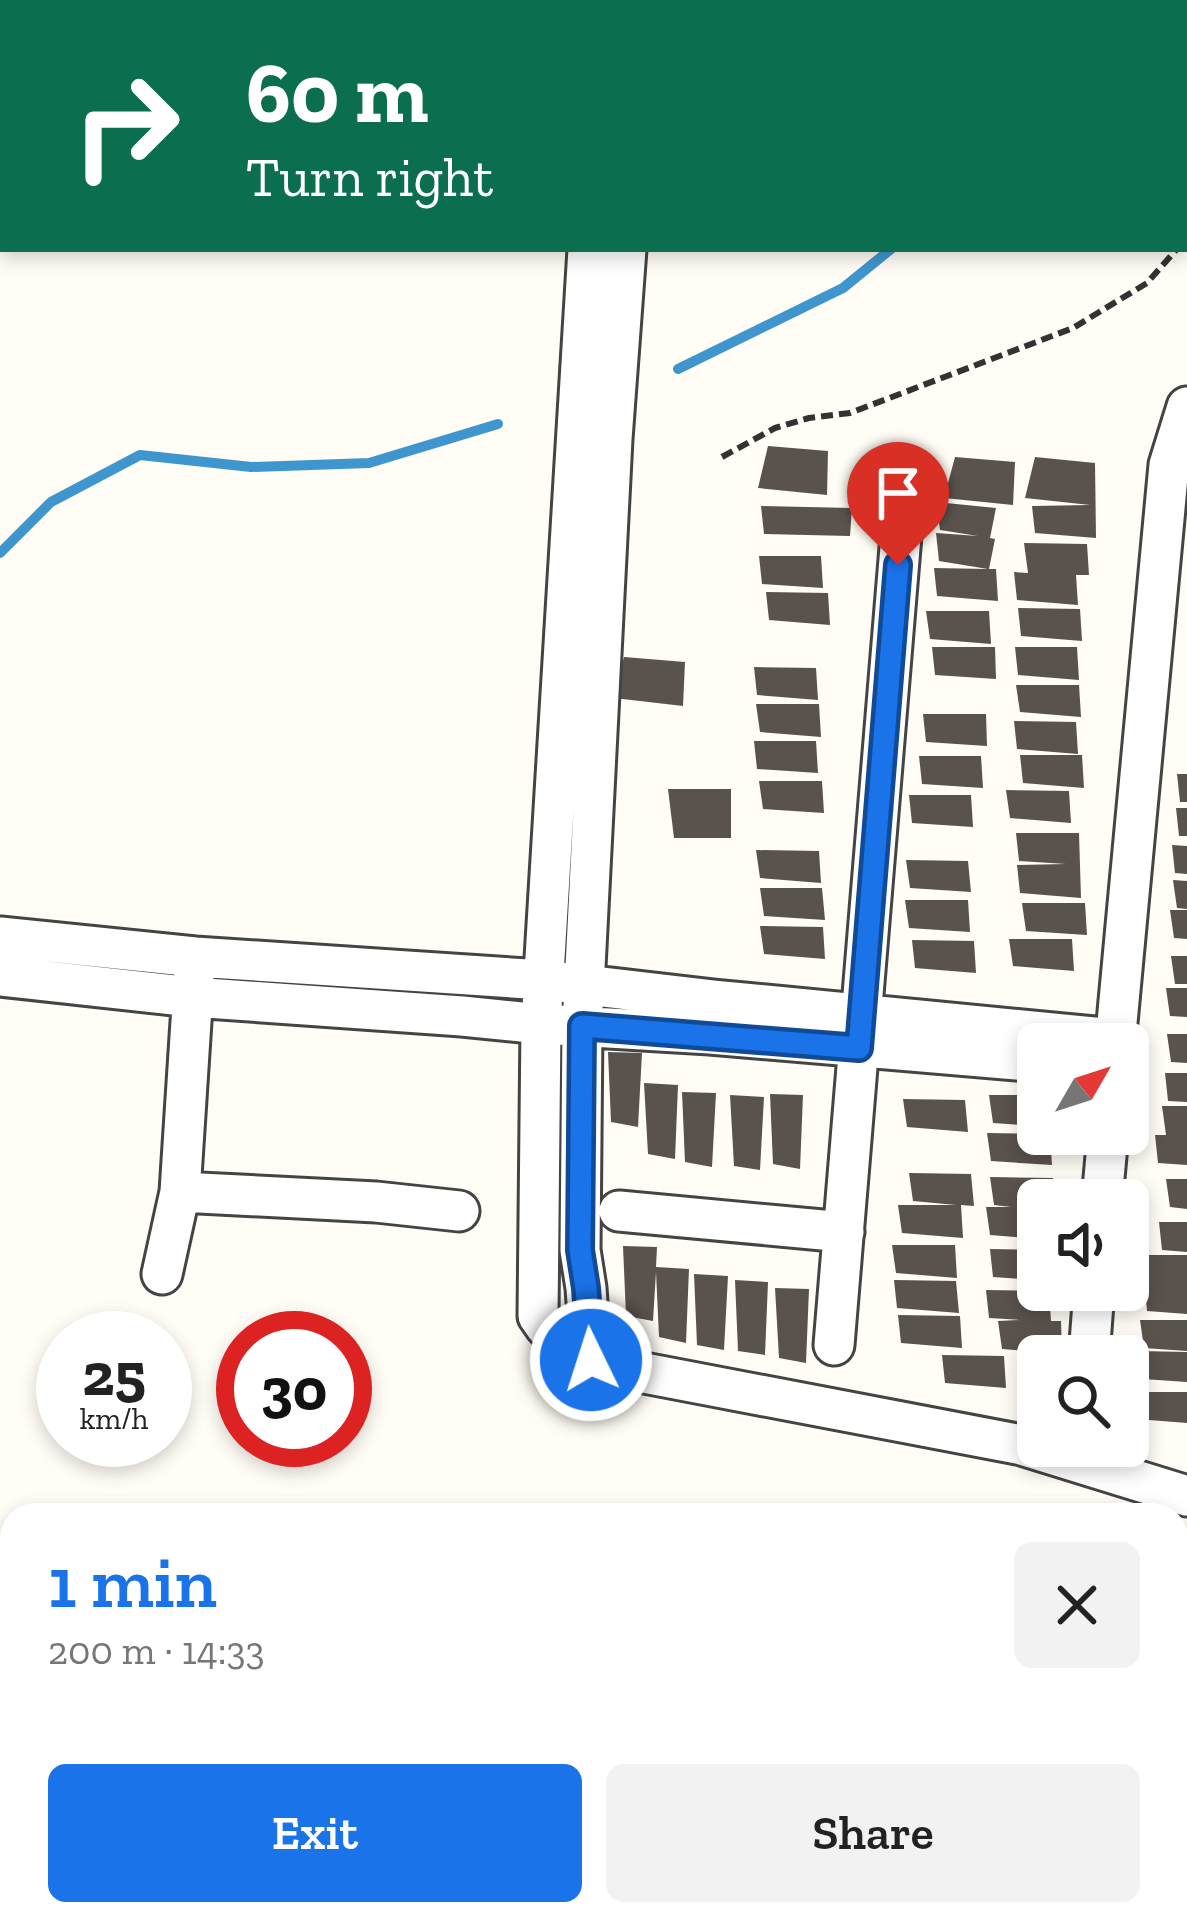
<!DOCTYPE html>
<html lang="en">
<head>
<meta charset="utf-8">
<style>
	:root { --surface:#fff; --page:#f2f2f2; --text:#222; --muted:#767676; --accent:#1a73e8 }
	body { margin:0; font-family:"Zilla Slab",serif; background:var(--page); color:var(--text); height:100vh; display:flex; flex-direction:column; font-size:45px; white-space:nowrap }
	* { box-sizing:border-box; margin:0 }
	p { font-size:39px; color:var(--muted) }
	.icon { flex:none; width:66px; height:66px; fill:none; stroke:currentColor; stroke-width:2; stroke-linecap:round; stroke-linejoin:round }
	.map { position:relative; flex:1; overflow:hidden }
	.side { position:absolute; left:0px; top:1503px; width:1188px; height:423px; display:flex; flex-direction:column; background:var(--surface); border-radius:36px 36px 0 0; box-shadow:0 6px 18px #0003 }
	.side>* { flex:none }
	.banner { position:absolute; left:0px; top:0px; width:1188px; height:252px; box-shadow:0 6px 18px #0003; background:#0b6e4f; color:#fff; overflow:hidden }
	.needle { width:78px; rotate:51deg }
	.tools { position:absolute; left:1017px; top:1023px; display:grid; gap:24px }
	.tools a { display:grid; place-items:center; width:132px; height:132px; border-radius:18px; background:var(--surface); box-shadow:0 6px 18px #0003; font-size:60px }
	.speed { position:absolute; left:36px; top:1311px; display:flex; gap:24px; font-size:60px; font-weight:700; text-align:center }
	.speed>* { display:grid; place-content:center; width:156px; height:156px; border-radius:50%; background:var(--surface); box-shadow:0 6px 18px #0003; line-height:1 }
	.speed small { font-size:30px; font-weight:400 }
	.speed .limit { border:18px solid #d22; background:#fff; color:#111 }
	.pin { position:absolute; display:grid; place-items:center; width:102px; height:102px; color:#fff; margin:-123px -51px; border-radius:50% 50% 50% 0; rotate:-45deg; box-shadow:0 0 12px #0007 }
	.pin .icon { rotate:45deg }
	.me { position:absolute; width:132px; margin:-66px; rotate:356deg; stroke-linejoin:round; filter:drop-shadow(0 0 9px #0008) }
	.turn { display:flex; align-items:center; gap:42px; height:252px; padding:0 48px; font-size:54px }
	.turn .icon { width:156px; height:156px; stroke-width:2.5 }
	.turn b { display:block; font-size:84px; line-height:102px }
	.round { display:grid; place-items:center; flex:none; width:126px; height:126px; border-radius:18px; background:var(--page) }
	.overview { display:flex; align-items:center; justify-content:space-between; height:204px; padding:0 48px }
	h1 { font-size:72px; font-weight:600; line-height:90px; color:var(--accent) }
	.button { display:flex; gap:24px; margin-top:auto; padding:24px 48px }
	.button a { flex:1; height:138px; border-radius:18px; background:var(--accent); color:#fff; font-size:48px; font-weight:600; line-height:138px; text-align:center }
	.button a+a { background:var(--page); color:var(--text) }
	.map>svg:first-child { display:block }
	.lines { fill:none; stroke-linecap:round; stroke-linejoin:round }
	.stream { stroke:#3f96cf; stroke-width:10 }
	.building { fill:#5a524d }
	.street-casing { stroke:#444; stroke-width:45 }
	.path { stroke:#333; stroke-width:6; stroke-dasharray:12 6; stroke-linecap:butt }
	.street { stroke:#fff; stroke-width:39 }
	.route-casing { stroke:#114b97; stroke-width:30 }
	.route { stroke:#1a73e8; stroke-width:21 }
</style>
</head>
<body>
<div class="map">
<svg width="1187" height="1924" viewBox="0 0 1187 1924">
	<rect width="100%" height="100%" fill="#fffdf5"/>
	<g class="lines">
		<!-- stream -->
		<path class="stream" d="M1112,3L1114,0
			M678,369L843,288L891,249
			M0,553L51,502L140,455L251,467L369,463L498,424"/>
	</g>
	<!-- building -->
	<path class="building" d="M768,446L828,451L827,495L758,488Z
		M955,457L1015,462L1013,505L944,498Z
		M1035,457L1095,463L1096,538L1035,533L1032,506L1090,505L1025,498Z
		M936,502L996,508L990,538L995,539L989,569H996L998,601L937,596L934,568L988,569L939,561L936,533L978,536L940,530Z
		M761,506L852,508L850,536L764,534Z
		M1024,543L1087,544L1089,575H1076L1078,605L1017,600L1014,572L1028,573Z
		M759,556H821L823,588L762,584Z
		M766,592L828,593L830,625L769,620Z
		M1018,608L1080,609L1082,641L1021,636Z
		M926,611H989L991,644L930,639Z
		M932,647H995L996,679L935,675Z
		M1015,647H1077L1079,680L1018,675Z
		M624,657L685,662L683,706L614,698Z
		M754,667L816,668L818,700L757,695Z
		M1016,685H1079L1081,717L1020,712Z
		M756,704H819L821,737L760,732Z
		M923,714H986L987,746L926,742Z
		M1014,721L1076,722L1078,754L1017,749Z
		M754,741H816L818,773L757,769Z
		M1020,755H1082L1084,788L1023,783Z
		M919,756H981L983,788L922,784Z
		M1177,774H1187V802H1180Z
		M759,781H822L824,813L763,809Z
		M668,789H731V838H674Z
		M1006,790L1069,791L1071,823L1010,818Z
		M909,795H971L973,827L912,823Z
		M1176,808H1187V836H1179Z
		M1016,833H1079L1081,898L1020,893L1017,865L1066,864L1019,861Z
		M1172,845L1187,846V874L1175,873Z
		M756,850L819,851L821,883L760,878Z
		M906,860L968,861L971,892L910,888Z
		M1173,880L1187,881V909L1177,908Z
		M760,888H822L825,920L764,916Z
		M905,900H968L970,932L909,928Z
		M1022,903H1085L1087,935L1026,931Z
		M1170,910H1187V939L1174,938Z
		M760,926L823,927L825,959L764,954Z
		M1009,939H1072L1074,971L1013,966Z
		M912,940L974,941L976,973L915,968Z
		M1171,956H1187V984H1175Z
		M1166,988H1187V1017L1170,1016Z
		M1167,1034H1187V1063L1171,1062Z
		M608,1052L642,1053L638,1127L611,1122Z
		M1165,1073H1187V1102L1168,1101Z
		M644,1083L678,1085L675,1159L648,1154Z
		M682,1092L716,1093L712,1167L685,1162Z
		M770,1094L803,1095L800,1169L773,1164Z
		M730,1095L764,1097L760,1170L734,1166Z
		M989,1095H1038V1126L993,1123Z
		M903,1099L965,1100L968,1132L907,1127Z
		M1162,1106H1187V1165L1158,1163L1155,1135H1166Z
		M987,1133L1050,1134L1052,1165L991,1161Z
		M909,1173L971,1174L974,1206L961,1205L963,1238L902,1233L898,1205H956L913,1201Z
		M990,1177L1053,1178L1054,1200H1038V1239L990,1235L986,1207H1011L994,1205Z
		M1166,1179H1187V1209L1170,1207Z
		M1159,1222H1187V1252L1162,1250Z
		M892,1245H955L957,1278L896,1273Z
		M623,1246L657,1247L656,1267L689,1269L686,1343L659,1337L656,1272L653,1321L626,1316Z
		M990,1249L1038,1250V1280L993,1277Z
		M1142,1255H1187V1314L1147,1311Z
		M694,1274L728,1276L724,1350L697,1345Z
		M735,1280L768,1282L765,1355L738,1351Z
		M894,1280L956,1281L959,1313L897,1308Z
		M775,1288L809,1289L806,1363L779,1358Z
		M986,1290L1049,1291L1051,1321H1061L1062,1354L1002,1349L998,1321L1020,1320L989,1318Z
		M898,1315L960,1316L962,1348L901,1343Z
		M1140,1320H1187V1351L1144,1348Z
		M1139,1351L1187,1352V1382L1143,1379Z
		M942,1355L1004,1356L1006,1388L945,1383Z
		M1145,1392H1187V1423L1149,1420Z"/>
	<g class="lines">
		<!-- street casing -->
		<g class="street-casing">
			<path id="street" d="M301,3L304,0
				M607,3V0
				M645,3V0
				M588,249L541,1024L538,1316C556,1345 580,1357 613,1367L1022,1445L1187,1496
				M0,937L195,957L543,980L714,1000L1115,1039
				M0,976L192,997L462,1016L541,1024L710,1034L1038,1062
				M1115,1044L1169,465L1187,407
				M180,1192L376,1202L459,1211
				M1102,1200L1108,1134
				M619,1211L844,1232
				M162,1274L180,1192L194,975
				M834,1345L906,475
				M1089,1356L1094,1290
				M591,1360L586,1288L580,1250L582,1026L612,439L626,249"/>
		</g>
		<!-- path -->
		<path class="path" d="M1185,234L1187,230
			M722,457L775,428L809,418L850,413L1073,328L1147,283L1177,249"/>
		<!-- street -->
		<use href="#street" class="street"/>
	</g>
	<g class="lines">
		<!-- route casing -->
		<g class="route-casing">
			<path id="route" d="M591,1360L586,1288L580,1250L582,1026L859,1048L898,565"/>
		</g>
		<!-- route -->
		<use href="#route" class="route"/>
	</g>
</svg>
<div class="tools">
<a><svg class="needle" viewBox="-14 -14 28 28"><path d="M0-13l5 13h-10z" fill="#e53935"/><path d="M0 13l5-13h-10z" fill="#767676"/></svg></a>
<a><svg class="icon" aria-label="sound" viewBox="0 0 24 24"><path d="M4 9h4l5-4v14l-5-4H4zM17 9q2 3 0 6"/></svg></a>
<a><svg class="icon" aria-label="search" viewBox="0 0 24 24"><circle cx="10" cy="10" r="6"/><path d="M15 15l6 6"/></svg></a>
</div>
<div class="speed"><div>25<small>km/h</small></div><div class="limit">30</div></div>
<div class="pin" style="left:898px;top:565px;background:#d93025"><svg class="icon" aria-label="arrive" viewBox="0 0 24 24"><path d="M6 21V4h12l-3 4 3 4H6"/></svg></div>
<svg class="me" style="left:591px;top:1360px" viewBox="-20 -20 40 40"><circle r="17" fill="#1a73e8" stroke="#fff" stroke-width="3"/><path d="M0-11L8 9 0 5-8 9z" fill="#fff"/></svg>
<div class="banner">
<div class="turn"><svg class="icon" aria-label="right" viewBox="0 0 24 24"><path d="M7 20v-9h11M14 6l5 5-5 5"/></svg><div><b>60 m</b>Turn right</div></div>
</div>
<section class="side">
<div class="overview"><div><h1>1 min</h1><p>200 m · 14:33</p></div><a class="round"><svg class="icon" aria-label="close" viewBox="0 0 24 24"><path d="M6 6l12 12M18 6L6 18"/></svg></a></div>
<div class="button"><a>Exit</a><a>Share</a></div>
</section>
</div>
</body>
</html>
